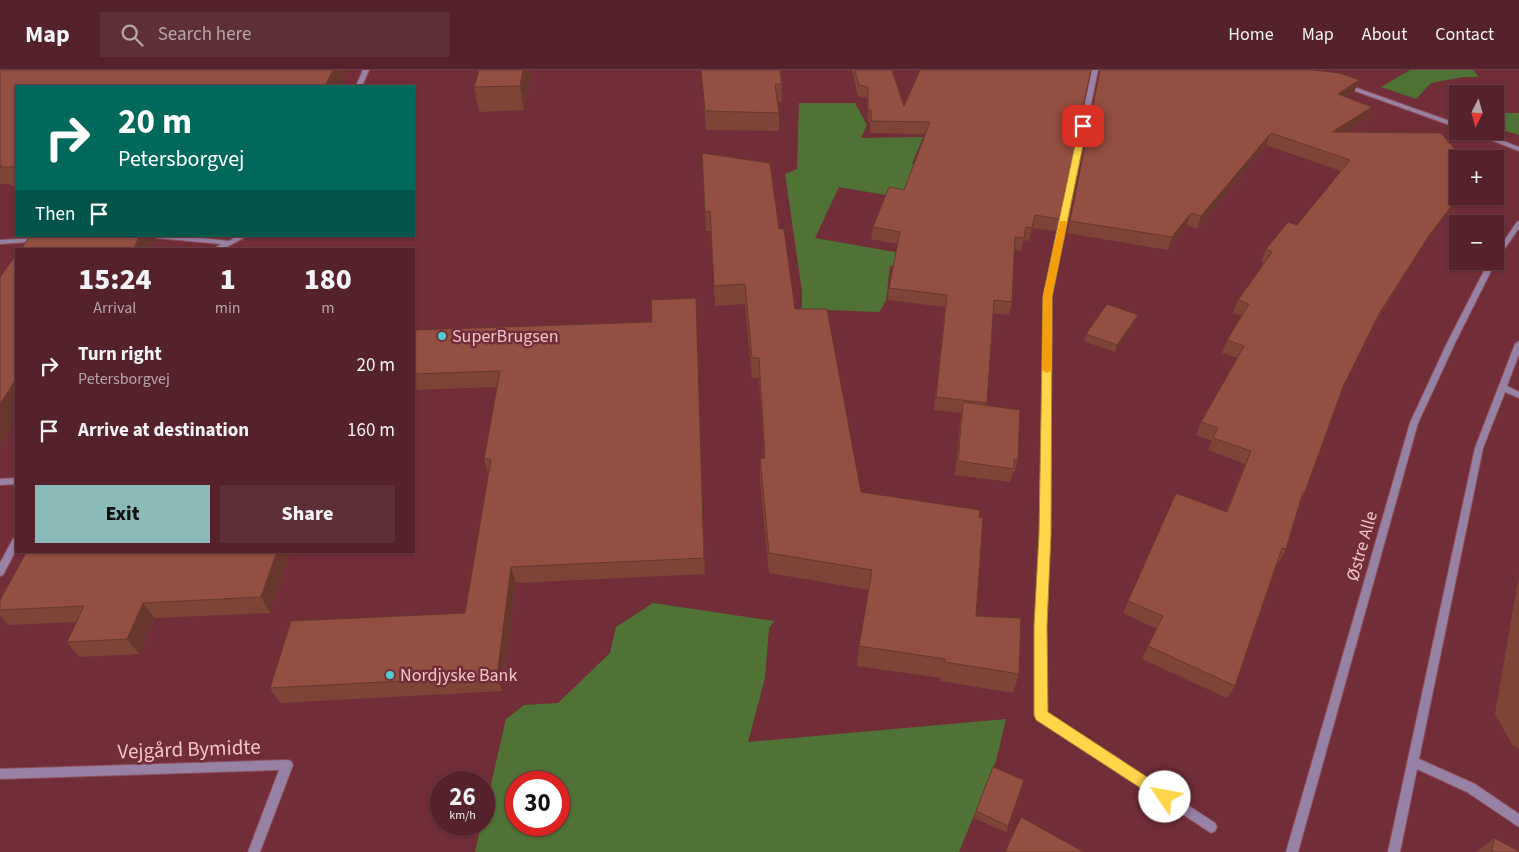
<!DOCTYPE html>
<html lang="en">
<head>
<meta charset="utf-8">
<style>
	:root { --surface:#55222b; --page:#5e2f37; --text:#f1f3f6; --muted:#b6a4a9; --line:#6b3f47; --accent:#8bbbb9 }
	body { margin:0; font-family:"Source Sans 3",sans-serif; background:var(--page); color:var(--text); height:100vh; display:flex; flex-direction:column; font-size:19px; white-space:nowrap }
	* { box-sizing:border-box; margin:0 }
	p { font-size:16px; color:var(--muted) }
	.icon { flex:none; width:28px; height:28px; fill:none; stroke:currentColor; stroke-width:2; stroke-linecap:round; stroke-linejoin:round }
	.map { position:relative; flex:1; overflow:hidden }
	.drawer { position:absolute; left:15px; top:178px; width:400px; height:305px; display:flex; flex-direction:column; background:var(--surface); border-radius:0px; box-shadow:0 1px 4px #0004,0 0 0 1px var(--line) }
	.drawer>* { flex:none }
	.banner { position:absolute; left:15px; top:15px; width:400px; height:152px; border-radius:0px; box-shadow:0 1px 4px #0004,0 0 0 1px var(--line); background:#00695c; color:#fff; overflow:hidden }
	.needle { width:32px; rotate:186deg }
	.fabs { position:absolute; left:1449px; top:15px; display:grid; gap:10px }
	.fabs a { display:grid; place-items:center; width:55px; height:55px; border-radius:0px; background:var(--surface); box-shadow:0 1px 4px #0004,0 0 0 1px var(--line); font-size:25px }
	.speed { position:absolute; left:430px; top:701px; display:flex; gap:10px; font-size:25px; font-weight:700; text-align:center }
	.speed>* { display:grid; place-content:center; width:65px; height:65px; border-radius:50%; background:var(--surface); box-shadow:0 1px 4px #0004,0 0 0 1px var(--line); line-height:1 }
	.speed small { font-size:12px; font-weight:400 }
	.speed .limit { border:8px solid #d22; background:#fff; color:#111 }
	.pin { position:absolute; display:grid; place-items:center; width:42px; height:42px; color:#fff; margin:-21px; border-radius:10px; box-shadow:0 2px 8px #0006 }
	.me { position:absolute; width:55px; margin:-28px; rotate:303deg; stroke-linejoin:round; filter:drop-shadow(0 0 4px #0008) }
	.turn { display:flex; align-items:center; gap:18px; height:105px; padding:0 20px; font-size:22px }
	.turn .icon { width:65px; height:65px; stroke-width:2.5 }
	.turn b { display:block; font-size:35px; line-height:42px }
	.then { display:flex; align-items:center; height:48px; padding:0 20px; background:#0003; gap:10px; font-size:19px }
	.eta { display:flex; justify-content:space-evenly; align-items:center; height:85px; text-align:center }
	.eta b { font-size:30px; font-weight:800; line-height:35px }
	.primary-button { display:flex; gap:10px; margin-top:auto; padding:10px 20px }
	.primary-button a { flex:1; height:58px; border-radius:0px; background:var(--accent); color:#111; font-size:20px; font-weight:800; line-height:58px; text-align:center }
	.primary-button a+a { background:var(--page); color:var(--text) }
	ul { padding:0; list-style:none }
	li { display:flex; align-items:center; gap:15px; height:65px; padding:0 20px }
	li div { flex:1 }
	li b { display:block; font-size:19px }
	li em { font-style:normal }
	header { display:flex; align-items:center; gap:30px; box-sizing:border-box; height:70px; padding:0 25px; background:var(--surface); border-bottom:1px solid var(--line) }
	header strong { font-size:24px }
	nav { display:flex; gap:28px; margin-inline-start:auto; font-size:18px }
	.search { width:350px; height:45px; background:var(--page); display:flex; align-items:center; gap:12px; box-sizing:border-box; padding:0 18px; border-radius:0px; color:var(--muted); font-size:19px }
	.map>svg:first-child { display:block }
	.green { fill:#507234; fill-rule:evenodd }
	.lines { fill:none; stroke-linecap:round; stroke-linejoin:round }
	.minor-casing { stroke:#8d4f59; stroke-width:2 }
	.minor { fill:#9781a5; fill-rule:evenodd }
	.wall { fill:#7e4438 }
	.shaded-wall { fill:#67372e }
	.building { fill:#934f41; stroke:#67372e }
	.route { fill:#ffd54a; stroke:#a68a30 }
	.slow { fill:#f59e0b }
	.poi-dot { fill:#53cdca; stroke:#712e39; stroke-width:2 }
	.labels { text-anchor:middle; dominant-baseline:central; stroke-width:5; stroke-linejoin:round; paint-order:stroke }
	.poi-label { font-size:18px; fill:#efc5c9; stroke:#712e39; text-anchor:start }
	.street-label { font-size:18px; fill:#efc5c9; stroke:#712e39 }
	.near-street-label { font-size:21px; fill:#efc5c9; stroke:#712e39 }
</style>
</head>
<body>
<header>
<strong>Map</strong>
<div class="search"><svg class="icon" aria-label="search" viewBox="0 0 24 24"><circle cx="10" cy="10" r="6"/><path d="M15 15l6 6"/></svg>Search here</div>
<nav><a>Home</a><a>Map</a><a>About</a><a>Contact</a></nav>
</header>
<div class="map">
<svg width="1519" height="782" viewBox="0 0 1519 782">
	<rect width="100%" height="100%" fill="#712e39"/>
	<!-- green -->
	<path class="green" d="M1410,0H1473L1479,7H1463L1431,13L1416,29L1381,17Z
		M799,33H855L867,55L861,68L923,67L912,94L986,106L926,132L839,117L815,168L969,195L970,205L890,196L886,231L879,242L802,239V221L785,104L797,99Z
		M1495,43H1519V65L1495,58Z
		M653,533L774,551L769,558L765,608L748,672L1006,649L996,691L959,782H475L481,755H484V745L506,649L524,635L558,633L610,583L616,557ZM516,712H559V755H516Z"/>
	<g class="lines">
		<!-- minor casing -->
		<g class="minor-casing">
			<path id="minor" d="M363,0H369L362,16H356Z
				M1092,0H1098L1052,226L1050,464L1046,556V643L1215,753L1217,757L1215,761L1211,763L1037,648L1036,645V556L1040,464L1044,226Z
				M1344,15H1348L1458,54V58L1344,17Z
				M1468,61H1477L1519,77V81Z
				M1519,151V158L1496,191L1455,273L1418,353L1298,782H1286L1410,353L1447,273L1489,191H1495V184L1517,152Z
				M153,166H181L229,171L238,166H247L223,179H214L221,174L156,168Z
				M39,168L42,170L41,171L0,174V170Z
				M1519,271V284L1507,316L1519,322V328L1505,322L1483,378L1419,689L1475,714L1519,744V757L1467,722L1417,699L1400,782H1388L1475,378L1515,274Z
				M16,408V414L0,415V409Z
				M16,468V480L3,505L0,506V493L13,469Z
				M287,690L291,691L293,695L260,782H248L279,700L0,709V699Z"/>
		</g>
		<!-- minor -->
		<use href="#minor" class="minor"/>
	</g>
	<!-- wall -->
	<path class="wall" d="M0,0L16,16V116H11L10,114H0Z
		M532,0L524,40L479,42L474,17Z
		M701,0H780L782,14V32H778L779,43V61L706,60Z
		M852,0H892L904,36L920,0L1059,149L1056,161L1032,158L1029,171L1023,170L1021,181L1014,179L1012,232L1009,245L993,243L987,336L1018,390L1014,404L1013,403L1010,412L955,405L961,343L934,340L945,237L888,230L889,218L898,174L871,169L873,157L904,120L925,64L870,63V52H868L867,28L858,26Z
		M1100,0H1312L1359,10L1354,22L1346,27L1372,37L1367,48L1345,62L1421,179L1375,253L1343,317L1305,422L1301,430L1286,479L1279,492L1278,491L1235,616L1227,628L1142,589L1157,559L1123,543L1128,531L1226,442L1245,394L1208,380L1212,371L1196,365L1201,352L1238,288L1222,283L1227,270L1242,246L1233,243L1238,230L1264,193L1261,192L1266,179L1297,155L1341,101L1266,75L1197,159L1187,155L1168,180L1067,163Z
		M702,83L779,159L795,239L861,422L979,447L976,546L1019,604L1013,623L941,611V608L857,596L859,576L869,520L769,503L760,409V388H764L759,308H752L745,234L715,236L711,161H706Z
		M696,228L705,504L516,513L502,621L280,633L270,618L465,543L488,403L484,389L497,317L414,320V260L652,252Z
		M1135,252L1115,282L1084,271L1086,264Z
		M27,481H290L270,543L154,548L139,584L79,587L67,572L76,552L8,555L0,546V530Z
		M1519,505V679L1513,676L1495,644Z
		M1024,710L1006,762L974,748L976,741Z
		M1494,768L1519,782H1477Z"/>
	<!-- shaded-wall -->
	<path class="shaded-wall" d="M333,0H347L339,16H325Z
		M523,0H532L524,40L520,16Z
		M1359,10L1354,22L1333,35L1338,24Z
		M1372,37L1367,48L1327,74L1332,62Z
		M1271,63L1266,75L1197,159L1201,146Z
		M1459,126H1461L1421,179L1372,256L1379,244L1428,167Z
		M1191,143L1187,155L1168,180L1172,167Z
		M139,166H154L156,170L152,179H134Z
		M696,228L697,243L705,504L704,488Z
		M1138,245L1135,252L1115,282L1117,275Z
		M16,309V351L0,377V334Z
		M277,481H290L270,543L261,527Z
		M511,497L516,513L502,621L497,606Z
		M143,533L154,548L139,584L127,569Z"/>
	<!-- building -->
	<path class="building" d="M0,0H333L325,16H16V97H0L2,96L0,95Z
		M479,0H523L520,16L474,17Z
		M701,0H780L782,14H775L779,43L705,41Z
		M855,0H892L904,36L920,0H1091L1059,149L1035,145L1032,158L1026,157L1024,168L1015,167L1012,232L994,230L987,333L936,327L947,225L889,218L900,162L873,157L889,117L904,120L930,52L871,51V40H868V17L859,15Z
		M1100,0H1312L1340,3L1359,10L1338,24L1372,37L1332,62L1441,63L1463,89H1458V126H1459L1428,167L1379,244L1343,317L1305,422H1303L1286,479L1282,478L1235,616L1148,576L1163,546L1128,531L1176,423L1227,442L1251,381L1213,368L1218,358L1201,352L1244,276L1227,270L1249,234L1238,230L1272,182L1266,179L1288,152L1297,155L1350,90L1271,63L1201,146L1191,143L1172,167L1070,151Z
		M702,83L770,93L779,159H784L795,239H827L861,422L980,440L979,447L983,448L976,546L1021,548L1019,604L945,592V589L859,576L872,500L769,483L760,388H765L759,288H752L745,214L714,216L710,141L705,142Z
		M30,166H139L134,179H21Z
		M16,185V309L0,334V207Z
		M696,228L704,488L511,497L497,606L270,618L291,551L465,543L491,389H484L500,301L414,304V260L652,252L651,230Z
		M1107,234L1138,245L1117,275L1086,264Z
		M963,332L1020,340L1018,390L1014,389V399L958,391Z
		M27,481H277L261,527L143,533L127,569L67,572L84,536L0,540V530Z
		M993,697L1024,710L1008,756L976,741Z
		M1021,747L1084,782H1005Z
		M1494,768L1519,781V782H1492Z"/>
	<!-- route -->
	<path class="route" d="M1083,54L1087,56L1052,226L1051,464L1047,556L1048,642L1170,722L1172,727L1170,732L1165,734L1036,650L1034,645V556L1039,464L1043,226L1079,56Z"/>
	<!-- slow -->
	<path class="slow" d="M1060,151H1066L1067,153L1052,226V300L1047,303L1042,300L1043,226Z"/>
	<!-- markers -->
	<g class="poi-dot">
		<circle cx="442" cy="266" r="5"/>
		<circle cx="390" cy="605" r="5"/>
	</g>
	<g class="labels">
		<!-- poi labels -->
		<g class="poi-label">
			<text x="452" y="266">SuperBrugsen</text>
			<text x="400" y="605">Nordjyske Bank</text>
		</g>
		<!-- street labels -->
		<g class="street-label">
			<text transform="translate(1362 476) rotate(-74)">Østre Alle</text>
		</g>
		<!-- near-street labels -->
		<g class="near-street-label">
			<text transform="translate(189 679) rotate(-2)">Vejgård Bymidte</text>
		</g>
	</g>
</svg>
<div class="fabs">
<a><svg class="needle" viewBox="-14 -14 28 28"><path d="M0-13l5 13h-10z" fill="#e53935"/><path d="M0 13l5-13h-10z" fill="#b6a4a9"/></svg></a>
<a>+</a>
<a>−</a>
</div>
<div class="speed"><div>26<small>km/h</small></div><div class="limit">30</div></div>
<div class="pin" style="left:1083px;top:56px;background:#d93025"><svg class="icon" aria-label="arrive" viewBox="0 0 24 24"><path d="M6 21V4h12l-3 4 3 4H6"/></svg></div>
<svg class="me" style="left:1165px;top:727px" viewBox="-20 -20 40 40"><circle r="19" fill="#fff"/><path d="M0-13L10 11 0 6-10 11z" fill="#ffd54a"/></svg>
<div class="banner">
<div class="turn"><svg class="icon" aria-label="right" viewBox="0 0 24 24"><path d="M7 20v-9h11M14 6l5 5-5 5"/></svg><div><b>20 m</b>Petersborgvej</div></div>
<div class="then">Then<svg class="icon" aria-label="arrive" viewBox="0 0 24 24"><path d="M6 21V4h12l-3 4 3 4H6"/></svg></div>
</div>
<section class="drawer">
<div class="eta">
<div><b>15:24</b><p>Arrival</p></div>
<div><b>1</b><p>min</p></div>
<div><b>180</b><p>m</p></div>
</div>
<ul>
<li><svg class="icon" aria-label="right" viewBox="0 0 24 24"><path d="M7 20v-9h11M14 6l5 5-5 5"/></svg><div><b>Turn right</b><p>Petersborgvej</p></div><em>20 m</em></li>
<li><svg class="icon" aria-label="arrive" viewBox="0 0 24 24"><path d="M6 21V4h12l-3 4 3 4H6"/></svg><div><b>Arrive at destination</b></div><em>160 m</em></li>
</ul>
<div class="primary-button"><a>Exit</a><a>Share</a></div>
</section>
</div>
</body>
</html>
